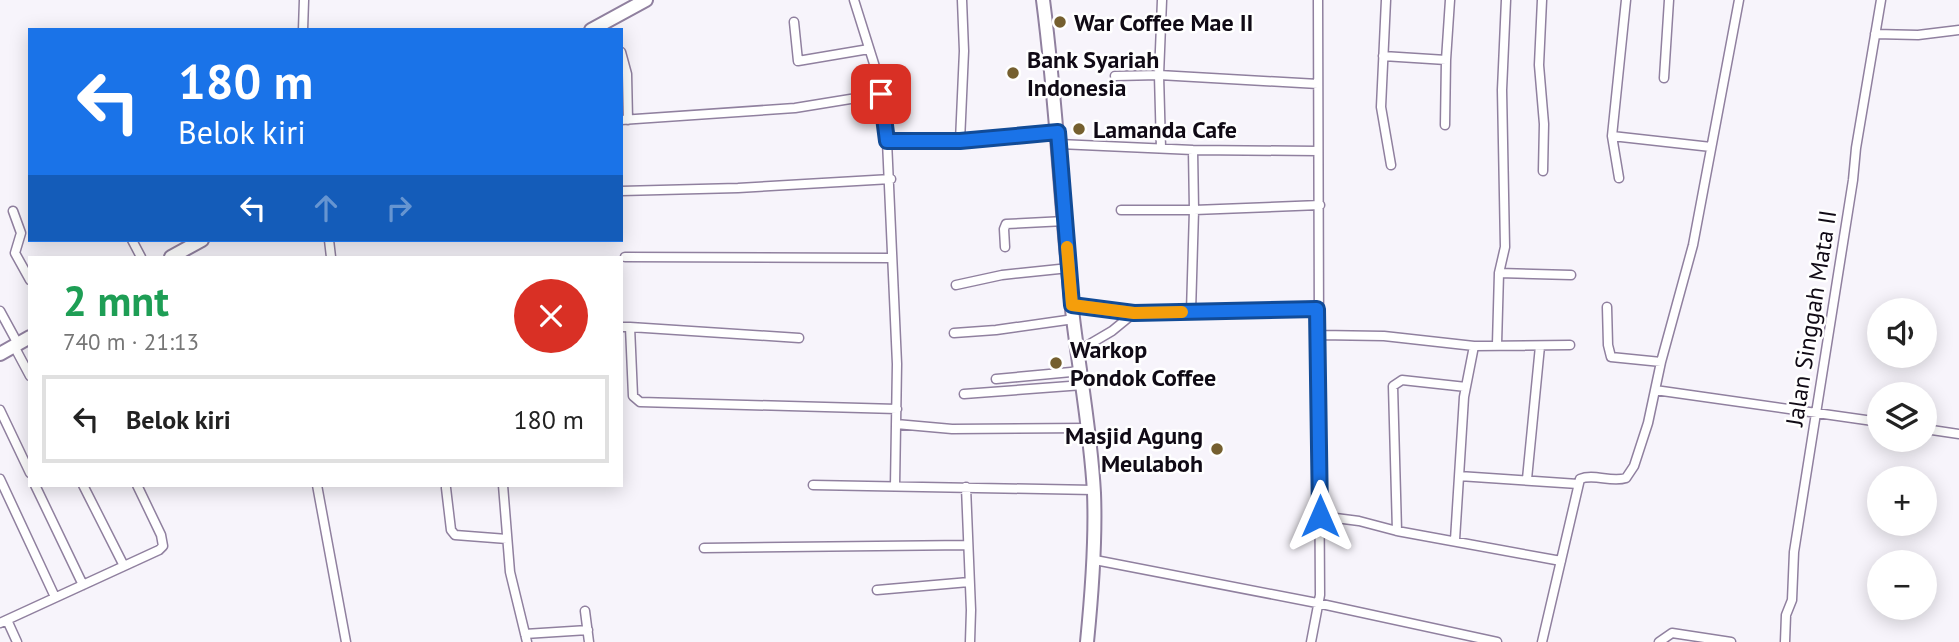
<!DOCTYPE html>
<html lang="id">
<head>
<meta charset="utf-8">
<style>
	:root { --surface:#fff; --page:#f6f6f6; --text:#222; --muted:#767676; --line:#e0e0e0 }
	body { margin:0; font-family:"PT Sans",sans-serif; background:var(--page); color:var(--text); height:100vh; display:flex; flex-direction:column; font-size:26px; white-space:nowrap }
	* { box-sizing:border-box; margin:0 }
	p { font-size:23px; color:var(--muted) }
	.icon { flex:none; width:38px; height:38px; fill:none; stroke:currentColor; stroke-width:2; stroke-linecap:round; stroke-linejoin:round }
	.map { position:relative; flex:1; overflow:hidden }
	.side { position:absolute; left:28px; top:256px; width:595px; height:231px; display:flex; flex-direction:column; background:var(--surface); border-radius:0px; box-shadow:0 4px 18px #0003 }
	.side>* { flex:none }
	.top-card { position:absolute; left:28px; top:28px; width:595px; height:214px; border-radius:0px; box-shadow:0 4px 18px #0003; background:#1a73e8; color:#fff; overflow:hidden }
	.tools { position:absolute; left:1867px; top:298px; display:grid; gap:14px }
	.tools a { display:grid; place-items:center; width:70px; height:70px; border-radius:50%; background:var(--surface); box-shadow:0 4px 18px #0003; font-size:35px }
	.pin { position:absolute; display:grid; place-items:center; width:60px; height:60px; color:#fff; margin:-30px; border-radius:14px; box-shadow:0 4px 10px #0006 }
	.me { position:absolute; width:77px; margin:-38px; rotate:0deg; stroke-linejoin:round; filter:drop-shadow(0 0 5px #0008) }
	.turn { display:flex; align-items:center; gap:24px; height:147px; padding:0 35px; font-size:32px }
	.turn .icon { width:91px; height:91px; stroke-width:2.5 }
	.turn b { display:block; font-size:49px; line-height:60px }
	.lanes { display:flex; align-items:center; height:66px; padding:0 35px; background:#0003; justify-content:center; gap:35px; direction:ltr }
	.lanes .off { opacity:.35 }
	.round { display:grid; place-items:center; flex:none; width:74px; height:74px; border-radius:37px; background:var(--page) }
	.head { display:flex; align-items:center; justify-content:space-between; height:119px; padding:0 35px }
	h1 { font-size:42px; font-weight:700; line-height:52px; color:#1e9e55 }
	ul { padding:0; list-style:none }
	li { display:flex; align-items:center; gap:21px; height:88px; margin:0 14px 10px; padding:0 21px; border:4px solid var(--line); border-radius:0px }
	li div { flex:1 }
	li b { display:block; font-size:26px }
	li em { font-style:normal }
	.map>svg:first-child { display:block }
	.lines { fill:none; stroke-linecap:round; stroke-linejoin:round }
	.minor-casing { stroke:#90809f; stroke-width:11 }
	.primary-casing { stroke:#90809f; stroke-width:16 }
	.trunk-casing { stroke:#90809f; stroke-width:16 }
	.minor { stroke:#fff; stroke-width:8 }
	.primary { stroke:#fff; stroke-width:12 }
	.trunk { stroke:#fff; stroke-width:12 }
	.route-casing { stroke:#114b97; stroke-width:18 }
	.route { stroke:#1a73e8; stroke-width:12 }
	.slow { stroke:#f59e0b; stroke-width:12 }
	.poi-dot { fill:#755f2f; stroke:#fff; stroke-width:2.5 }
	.labels { text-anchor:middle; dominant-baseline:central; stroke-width:5; stroke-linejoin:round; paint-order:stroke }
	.poi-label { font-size:24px; font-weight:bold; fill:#100a15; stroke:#fff; text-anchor:start }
	.street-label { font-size:24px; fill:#100a15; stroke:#fff }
</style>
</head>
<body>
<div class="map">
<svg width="1959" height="642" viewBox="0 0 1959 642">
	<rect width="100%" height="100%" fill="#f7f4fb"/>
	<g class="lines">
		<!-- minor casing -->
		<g class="minor-casing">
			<path id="minor" d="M854,0L876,70L887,141L897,364L895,486
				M1386,0L1381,107L1391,165
				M1542,0L1539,65L1544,124L1543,171
				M794,22L798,61L869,49
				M303,30L304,0
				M1875,34L1918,35L1959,30
				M621,52L627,74L628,120
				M1383,56L1446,60L1445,125
				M1446,60L1450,0
				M1115,76L1159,75L1318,84
				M1664,78L1669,0
				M621,120L795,108L881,94
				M1612,136L1711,147
				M887,141H960L1058,133
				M960,141L964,51L962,0
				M1059,144L1193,150L1318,151
				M1161,148L1159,75L1162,0
				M1619,178L1612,136L1626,0
				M621,191L738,188L891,179
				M1121,210H1194L1320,205
				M13,211L21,233L15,253L30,280
				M132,240L141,257
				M329,240L331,257
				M1005,247L1004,229L1006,224L1065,221
				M625,257L891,258
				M1499,273L1571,275
				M956,285L1002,275L1069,268
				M1072,305L1134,313L1317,309
				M1607,307L1608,345L1611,357L1661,362
				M0,311L18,344
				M1191,312L1194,210L1193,150
				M621,327H630L633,396L640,402L897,409
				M630,327L799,338
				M954,333L996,330L1074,319
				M1319,335L1384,336L1474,346L1570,345
				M1497,344L1499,273L1505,247L1502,90L1506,0
				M14,346L30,376
				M1078,351L1112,331L1134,313
				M996,379L1082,371
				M1655,390L1880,422
				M964,394L1083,385
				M0,410L30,473
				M896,424L952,429L1087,428
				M1925,429L1959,434
				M1459,476L1578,484
				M0,479L55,597
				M1527,479L1540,346
				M35,485L83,585
				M83,485L124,566
				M317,485L346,642
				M503,485L510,572L527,642
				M813,485L1094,490
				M966,487L971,610L970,642
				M446,488L451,530L455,535L507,539
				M1320,516L1359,521L1397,531L1561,561
				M1397,531L1393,386L1402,380L1466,387
				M1455,540L1464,397L1474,346
				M704,548L968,545
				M1095,560L1317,603L1497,642
				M877,590L969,582
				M585,611L589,642
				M7,620L17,642
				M0,623L159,550L163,546L161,535L137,485
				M525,634L588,630
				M1311,642L1320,595L1319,431L1316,350L1319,335L1318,0
				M1542,642L1580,479C1594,473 1611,483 1626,478L1634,466L1648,423L1661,362L1693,245L1739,0
				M1659,642L1672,633L1731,642
				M1785,642L1786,615L1792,600L1794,552L1853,180L1856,148L1881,0"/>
		</g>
		<!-- primary casing -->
		<g class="primary-casing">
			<path id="primary" d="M591,30L646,0
				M171,257L202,240
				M0,354L30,337"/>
		</g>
		<!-- trunk casing -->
		<g class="trunk-casing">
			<path id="trunk" d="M1043,0C1057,106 1061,212 1073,318C1080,376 1091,435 1094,493C1096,543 1092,592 1087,642"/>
		</g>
		<!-- minor -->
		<use href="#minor" class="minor"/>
		<!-- primary -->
		<use href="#primary" class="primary"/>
		<!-- trunk -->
		<use href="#trunk" class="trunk"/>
	</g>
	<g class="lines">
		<!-- route casing -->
		<g class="route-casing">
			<path id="route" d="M881,94L887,141H960L1058,132L1072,305L1134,313L1317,309L1320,516"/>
		</g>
		<!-- route -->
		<use href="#route" class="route"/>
		<!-- slow -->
		<path class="slow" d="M1067,247L1072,305L1134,313L1182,312"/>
	</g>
	<!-- markers -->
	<g class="poi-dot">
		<circle cx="1060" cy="22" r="7"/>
		<circle cx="1013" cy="73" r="7"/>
		<circle cx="1079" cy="129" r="7"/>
		<circle cx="1056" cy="363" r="7"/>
		<circle cx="1217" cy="449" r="7"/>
	</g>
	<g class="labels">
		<!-- poi labels -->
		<g class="poi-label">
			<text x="1074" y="22">War Coffee Mae II</text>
			<text x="1027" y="59">Bank Syariah<tspan x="1027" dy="28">Indonesia</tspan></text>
			<text x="1093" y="129">Lamanda Cafe</text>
			<text x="1070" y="349">Warkop<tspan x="1070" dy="28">Pondok Coffee</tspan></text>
			<text x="1203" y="435" text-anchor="end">Masjid Agung<tspan x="1203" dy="28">Meulaboh</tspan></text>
		</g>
		<!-- street labels -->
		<g class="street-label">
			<text transform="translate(1811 318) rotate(-81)">Jalan Singgah Mata II</text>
		</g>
	</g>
</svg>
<div class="tools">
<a><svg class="icon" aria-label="sound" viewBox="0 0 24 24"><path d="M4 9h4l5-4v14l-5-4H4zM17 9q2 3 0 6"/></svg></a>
<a><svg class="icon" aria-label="layers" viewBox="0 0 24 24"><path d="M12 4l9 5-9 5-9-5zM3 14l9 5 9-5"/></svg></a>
<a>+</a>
<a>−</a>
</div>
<div class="pin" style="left:881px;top:94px;background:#d93025"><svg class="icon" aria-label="arrive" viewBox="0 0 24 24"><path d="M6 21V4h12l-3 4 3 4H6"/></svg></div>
<svg class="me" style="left:1320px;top:516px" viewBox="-20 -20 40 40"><path d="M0-17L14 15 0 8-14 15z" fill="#1a73e8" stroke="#fff" stroke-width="4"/></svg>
<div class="top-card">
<div class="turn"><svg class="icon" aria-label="left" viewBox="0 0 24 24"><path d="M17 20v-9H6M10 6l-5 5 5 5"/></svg><div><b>180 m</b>Belok kiri</div></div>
<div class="lanes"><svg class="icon" aria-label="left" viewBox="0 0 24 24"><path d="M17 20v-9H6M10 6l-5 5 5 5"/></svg><svg class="icon off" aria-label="ahead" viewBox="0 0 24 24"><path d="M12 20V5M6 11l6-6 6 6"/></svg><svg class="icon off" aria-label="right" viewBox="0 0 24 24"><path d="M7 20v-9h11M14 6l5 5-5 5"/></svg></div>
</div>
<section class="side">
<div class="head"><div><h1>2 mnt</h1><p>740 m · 21:13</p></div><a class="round" style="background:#d93025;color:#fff"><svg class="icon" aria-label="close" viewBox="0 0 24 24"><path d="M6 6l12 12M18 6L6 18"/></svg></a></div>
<ul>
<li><svg class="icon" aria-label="left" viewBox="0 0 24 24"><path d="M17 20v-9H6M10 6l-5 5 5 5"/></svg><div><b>Belok kiri</b></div><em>180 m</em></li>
</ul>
</section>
</div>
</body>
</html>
